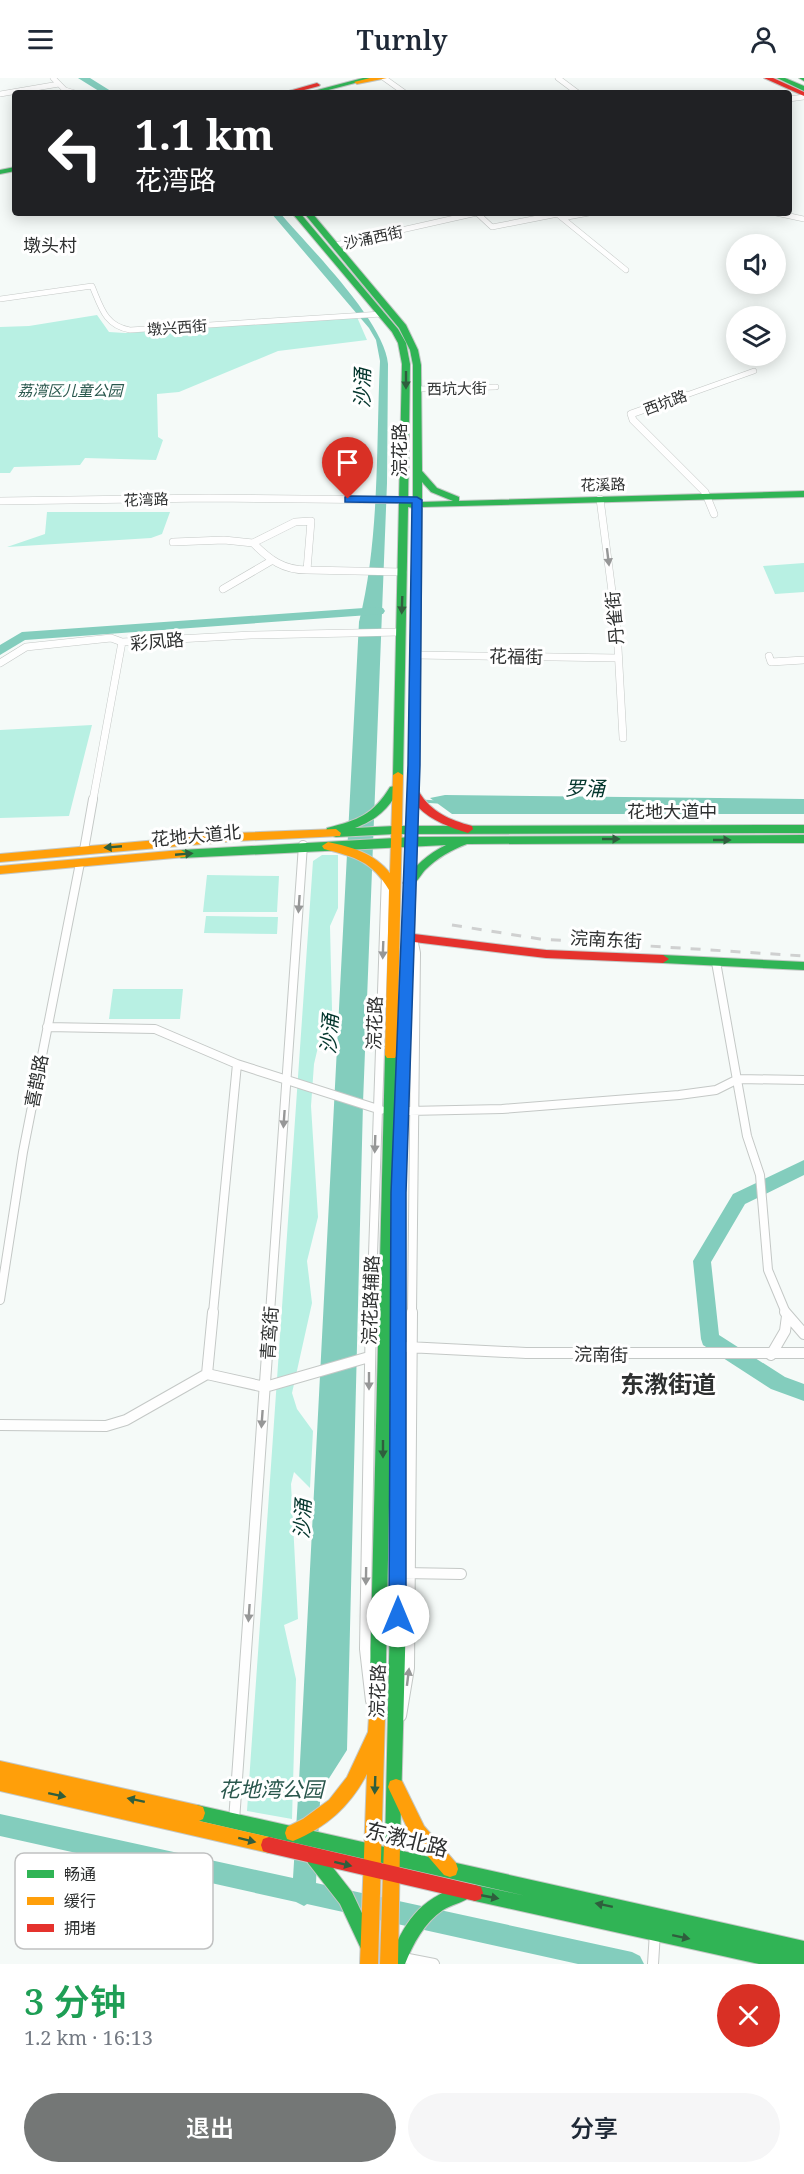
<!DOCTYPE html>
<html lang="zh">
<head>
<meta charset="utf-8">
<style>
	:root { --surface:#fff; --page:#f6f6f7; --text:#1f2937; --muted:#747a83; --accent:#747776 }
	body { margin:0; font-family:"Noto Serif","Noto Sans SC",serif; background:var(--page); color:var(--text); height:100vh; display:flex; flex-direction:column; font-size:22px; white-space:nowrap }
	* { box-sizing:border-box; margin:0 }
	p { font-size:20px; color:var(--muted) }
	.icon { flex:none; width:33px; height:33px; fill:none; stroke:currentColor; stroke-width:2; stroke-linecap:round; stroke-linejoin:round }
	.map { position:relative; height:1886px; overflow:hidden }
	.panel { display:flex; flex-direction:column; background:var(--surface); flex:1 }
	.panel>* { flex:none }
	.guide { position:absolute; left:12px; top:12px; width:780px; height:126px; border-radius:6px; box-shadow:0 3px 15px #0003; background:#202124; color:#fff; overflow:hidden }
	.tools { position:absolute; left:726px; top:156px; display:grid; gap:12px }
	.tools a { display:grid; place-items:center; width:60px; height:60px; border-radius:50%; background:var(--surface); box-shadow:0 3px 15px #0003; font-size:30px }
	.pin { position:absolute; display:grid; place-items:center; width:51px; height:51px; color:#fff; margin:-62px -26px; border-radius:50% 50% 50% 0; rotate:-45deg; box-shadow:0 0 6px #0007 }
	.pin .icon { rotate:45deg }
	.me { position:absolute; width:66px; margin:-33px; rotate:0deg; stroke-linejoin:round; filter:drop-shadow(0 0 4px #0008) }
	.turn { display:flex; align-items:center; gap:21px; height:126px; padding:0 24px; font-size:27px }
	.turn .icon { width:78px; height:78px; stroke-width:2.5 }
	.turn b { display:block; font-size:42px; line-height:51px }
	.round { display:grid; place-items:center; flex:none; width:63px; height:63px; border-radius:32px; background:var(--page) }
	.headline { display:flex; align-items:center; justify-content:space-between; height:102px; padding:0 24px }
	h1 { font-size:36px; font-weight:600; line-height:45px; color:#1e9e55 }
	.primary-button { display:flex; gap:12px; margin-top:auto; padding:12px 24px }
	.primary-button a { flex:1; height:69px; border-radius:36px; background:var(--accent); color:#fff; font-size:24px; font-weight:600; line-height:69px; text-align:center }
	.primary-button a+a { background:var(--page); color:var(--text) }
	header { display:flex; justify-content:space-between; align-items:center; height:78px; padding:0 24px; background:var(--surface); font-size:27px; font-weight:600 }
	.map>svg:first-child { display:block }
	.green { fill:#b8f0e3 }
	.water { fill:#83cdbd }
	.lines { fill:none; stroke-linecap:round; stroke-linejoin:round }
	.stream { stroke:#83cdbd; stroke-width:3 }
	.river { fill:#83cdbd; fill-rule:evenodd }
	.street-far3-casing { stroke:#c4c8c6; stroke-width:6 }
	.street-far2-casing { stroke:#c4c8c6; stroke-width:8 }
	.street-far1-casing { stroke:#c4c8c6; stroke-width:10 }
	.street-casing { stroke:#c4c8c6; stroke-width:12 }
	.fast-casing { stroke:#c4c8c6; stroke-width:2 }
	.slow-casing { stroke:#c4c8c6; stroke-width:2 }
	.jam-casing { stroke:#c4c8c6; stroke-width:2 }
	.street-far3 { stroke:#fefefe; stroke-width:5 }
	.street-far2 { stroke:#fefefe; stroke-width:7 }
	.street-far1 { stroke:#fefefe; stroke-width:8 }
	.street { stroke:#fefefe; stroke-width:10 }
	.fast { fill:#30b455; fill-rule:evenodd }
	.slow { fill:#ff9f0a; fill-rule:evenodd }
	.jam { fill:#e5322d; fill-rule:evenodd }
	.rail { stroke:#cfd0d0; stroke-width:3; stroke-dasharray:10 10; stroke-linecap:butt }
	.oneway { fill:#2f5e3d }
	.oneway2 { fill:#969797 }
	.route { fill:#1a73e8; stroke:#114b97; stroke-width:1.5 }
	.labels { text-anchor:middle; dominant-baseline:central; stroke-width:6; stroke-linejoin:round; paint-order:stroke }
	.far-street-label { font-size:15px; fill:#2e3030; stroke:#fff }
	.far-park-label { font-size:15px; font-style:italic; fill:#2a574d; stroke:#fff }
	.far-quarter-label { font-size:18px; fill:#2e3030; stroke:#fff }
	.street-label { font-size:18px; fill:#2e3030; stroke:#fff }
	.water-label { font-size:20px; font-style:italic; fill:#04362d; stroke:#fff }
	.near-park-label { font-size:21px; font-style:italic; fill:#2a574d; stroke:#fff }
	.near-street-label { font-size:21px; fill:#2e3030; stroke:#fff }
	.district-label { font-size:24px; font-weight:bold; fill:#2e3030; stroke:#fff }
	.key { fill:#fff; stroke:#c0c1c1; stroke-width:1.5 }
	.key-label { font-size:16px; fill:#2e3030 }
</style>
</head>
<body>
<header><svg class="icon" aria-label="menu" viewBox="0 0 24 24"><path d="M4 6h16M4 12h16M4 18h16"/></svg>Turnly<svg class="icon" aria-label="person" viewBox="0 0 24 24"><circle cx="12" cy="8" r="4"/><path d="M4 21q1-7 8-7t8 7"/></svg></header>
<div class="map">
<svg width="804" height="1886" viewBox="0 0 804 1886">
	<rect width="100%" height="100%" fill="#f5faf8"/>
	<!-- green -->
	<path class="green" d="M97,237L109,254L125,255L357,239L367,262L278,273L179,314L157,316L158,359L163,362L156,382L85,380L80,387L14,389L10,395H0V249L29,248Z
		M47,434H170L162,456L151,460L7,469L45,456Z
		M804,485V514L775,516L763,488Z
		M92,647L69,738L0,740V652Z
		M322,777H338V830L330,848L332,932L322,952L314,986L311,1028L318,1139L307,1183L312,1225L292,1315L297,1331L313,1353L310,1410L294,1394L291,1406L298,1541L284,1547L296,1601L292,1741L247,1733L313,783Z
		M207,797L279,798L277,834H203Z
		M206,838L278,839L277,856L204,855Z
		M113,911H183L180,941H109Z"/>
	<!-- water -->
	<path class="water" d="M271,135H280C309,169 385,244 388,286L387,405L363,1025L347,1672L314,1724L298,1723L359,544C380,461 376,367 380,283L376,262L369,250Z
		M445,717L804,721V736H452L430,720Z"/>
	<g class="lines">
		<!-- stream -->
		<path class="stream" d="M422,723L437,724"/>
		<!-- river -->
		<path class="river" d="M78,0H90L114,15H102Z
			M378,529L383,530L385,533L383,536L25,562L0,577V567L22,554Z
			M804,1082V1097L745,1126L711,1184L719,1257L785,1299L804,1306V1323L771,1311L703,1267L701,1261L693,1183L696,1178L733,1116Z
			M310,1692L318,1695L321,1703L316,1805L632,1874L640,1878L644,1886H578L307,1826L304,1828L296,1824L0,1758V1736L293,1800L299,1703L302,1695Z"/>
		<!-- street-far3 casing -->
		<g class="street-far3-casing">
			<path id="street-far3" d="M53,0L65,12L75,15
				M384,0L405,15
				M558,0L578,15
				M0,16L59,6
				M789,21L804,19
				M556,135L626,192
				M776,135L804,141
				M478,136L492,149L558,136
				M562,140L589,135
				M335,167L477,135
				M0,221L92,208C101,229 105,248 130,252L382,236
				M417,311L496,309
				M681,319L754,293"/>
		</g>
		<!-- street-far2 casing -->
		<g class="street-far2-casing">
			<path id="street-far2" d="M685,317L631,336L633,342L705,414L714,436
				M600,421L617,552L623,660
				M0,423L209,420L403,422
				M311,443L307,492C283,492 270,482 253,465L295,444Z
				M173,464L224,462L253,465
				M307,492L403,494
				M223,511L271,483
				M415,577L618,580
				M769,578L771,584L804,582
				M0,585L26,569L111,560L122,564
				M93,722L122,564L251,557L401,554"/>
		</g>
		<!-- street-far1 casing -->
		<g class="street-far1-casing">
			<path id="street-far1" d="M84,772L93,721
				M408,860L414,865L416,875L412,1235
				M716,884L747,1058L760,1097L768,1192L786,1235
				M47,949L155,951L237,986L213,1235
				M237,986L381,1032
				M409,1033L502,1031L679,1017L716,1012L738,1001L804,1002
				M0,1222L23,1074L80,785
				M270,1235L303,767
				M371,1235L386,797"/>
		</g>
		<!-- street casing -->
		<g class="street-casing">
			<path id="street" d="M371,1234L365,1571L371,1623
				M785,1234L804,1256
				M407,1269L526,1275H804
				M771,1277L785,1253L787,1238
				M207,1296L265,1309L369,1279
				M0,1347L106,1348L126,1342L207,1296L213,1234
				M404,1495L461,1496
				M401,1638L409,1590L412,1234
				M234,1743L270,1234
				M398,1879L434,1886
				M653,1886L655,1854"/>
		</g>
		<!-- fast casing -->
		<g class="fast-casing">
			<path id="fast" d="M363,0H374L317,15H306Z
				M777,0H785L804,8V13Z
				M799,0H804V3Z
				M15,89V93L0,96V92Z
				M292,135H300L398,251L406,265L410,286L408,425L413,424V287L410,272L399,250L304,135H312L406,247L418,272L421,287L422,393L437,410L459,419V423L804,413V419L422,429L419,699L414,702L409,699L413,430L408,429L403,697L398,700L394,699L393,697L402,286L398,265L392,254ZM422,404L431,414L453,423L422,424Z
				M394,708L399,711C389,731 376,742 355,750L395,748L804,747V755L395,756L336,759L327,756L326,753L327,750C358,742 373,737 390,709Z
				M804,757V765L467,766C451,772 437,780 425,792C420,798 416,806 409,809L403,805C414,788 428,776 446,767L181,780L175,776L181,772L413,759Z
				M663,877L804,884V892L663,885L657,881Z
				M391,972L395,974L397,977L396,1021L399,1005H407L409,1008L405,1115L406,1538L400,1766L398,1772L804,1863V1886H759L475,1823L469,1820C461,1825 451,1827 443,1832C424,1845 413,1866 405,1886H387C405,1844 417,1822 462,1807L469,1810L475,1807L526,1818L191,1741L189,1735L191,1729L197,1727L385,1769L390,1538L392,1271L385,1638L383,1643L377,1646L371,1643L369,1638L385,977L387,974Z
				M314,1771L320,1773L352,1814L377,1867L374,1873L368,1876L362,1873L340,1826L308,1785L306,1779L308,1773Z"/>
		</g>
		<!-- slow casing -->
		<g class="slow-casing">
			<path id="slow" d="M370,0H387L357,6L354,4Z
				M398,694L403,697L397,977L395,980H387L385,977L389,812C372,783 355,779 324,771L322,768L328,764C352,769 374,775 390,795L393,697Z
				M336,751L341,755L340,758L236,763L0,784V776L236,755Z
				M181,772L187,776L185,779L0,796V788Z
				M377,1630L383,1633L385,1638L378,1886H360L367,1696C350,1728 327,1749 293,1763L287,1761L285,1755L287,1749L303,1741L329,1722L347,1699L368,1654L369,1638L371,1633Z
				M0,1683L197,1727L203,1729L205,1735L203,1741L199,1743L269,1759L275,1761L277,1767L275,1773L269,1775L0,1713Z
				M396,1701L402,1703L424,1748L456,1785L458,1791L456,1797L450,1799L444,1797L412,1760L388,1709L390,1703Z
				M392,1758L398,1760L400,1766L398,1886H380L384,1766L386,1760Z"/>
		</g>
		<!-- jam casing -->
		<g class="jam-casing">
			<path id="jam" d="M764,0H773L804,14V18Z
				M317,5L320,7L319,8L293,15H282Z
				M414,696L419,699V714C431,734 450,742 472,748L473,751L468,755C449,749 432,743 418,729L414,856L546,872L663,877L669,881L663,885L546,880L414,864L409,1008L407,1011H399L397,1008L409,699Z
				M269,1759L475,1807L481,1809L483,1815L481,1821L475,1823L269,1775L263,1773L261,1767L263,1761Z"/>
		</g>
		<!-- street-far3 -->
		<use href="#street-far3" class="street-far3"/>
		<!-- street-far2 -->
		<use href="#street-far2" class="street-far2"/>
		<!-- street-far1 -->
		<use href="#street-far1" class="street-far1"/>
		<!-- street -->
		<use href="#street" class="street"/>
		<!-- fast -->
		<use href="#fast" class="fast"/>
		<!-- slow -->
		<use href="#slow" class="slow"/>
		<!-- jam -->
		<use href="#jam" class="jam"/>
		<!-- rail -->
		<path class="rail" d="M452,847L540,861L804,878"/>
	</g>
	<!-- one-way arrows -->
	<defs><path id="oneway-solid" d="M-6-.8H1V-3.2L6.5 0L1 3.2V.8H-6Z" transform="scale(1.5)"/></defs>
	<g class="oneway">
		<use href="#oneway-solid" transform="translate(406 302) rotate(90)"/>
		<use href="#oneway-solid" transform="translate(402 527) rotate(92)"/>
		<use href="#oneway-solid" transform="translate(611 761)"/>
		<use href="#oneway-solid" transform="translate(722 762)"/>
		<use href="#oneway-solid" transform="translate(113 769) rotate(175)"/>
		<use href="#oneway-solid" transform="translate(184 776) rotate(-5)"/>
		<use href="#oneway-solid" transform="translate(383 1371) rotate(90)"/>
		<use href="#oneway-solid" transform="translate(375 1707) rotate(92)"/>
		<use href="#oneway-solid" transform="translate(57 1717) rotate(12)"/>
		<use href="#oneway-solid" transform="translate(136 1722) rotate(-168)"/>
		<use href="#oneway-solid" transform="translate(247 1762) rotate(14)"/>
		<use href="#oneway-solid" transform="translate(343 1786) rotate(14)"/>
		<use href="#oneway-solid" transform="translate(490 1819) rotate(11)"/>
		<use href="#oneway-solid" transform="translate(604 1827) rotate(-168)"/>
		<use href="#oneway-solid" transform="translate(681 1859) rotate(12)"/>
	</g>
	<g class="oneway2">
		<use href="#oneway-solid" transform="translate(608 479) rotate(83)"/>
		<use href="#oneway-solid" transform="translate(299 826) rotate(94)"/>
		<use href="#oneway-solid" transform="translate(383 872) rotate(92)"/>
		<use href="#oneway-solid" transform="translate(284 1041) rotate(94)"/>
		<use href="#oneway-solid" transform="translate(375 1066) rotate(92)"/>
		<use href="#oneway-solid" transform="translate(369 1303) rotate(90)"/>
		<use href="#oneway-solid" transform="translate(262 1341) rotate(94)"/>
		<use href="#oneway-solid" transform="translate(366 1498) rotate(91)"/>
		<use href="#oneway-solid" transform="translate(249 1535) rotate(94)"/>
		<use href="#oneway-solid" transform="translate(408 1599) rotate(-83)"/>
	</g>
	<!-- route -->
	<path class="route" d="M348,418L417,419L422,422L420,687L406,1115V1538L404,1544L398,1546L391,1544L389,1538L391,1115L408,687L412,425L345,424V419Z"/>
	<g class="labels">
		<!-- far-street labels -->
		<g class="far-street-label">
			<text transform="translate(373 159) rotate(-12)">沙涌西街</text>
			<text transform="translate(177 249) rotate(-4)">墩兴西街</text>
			<text transform="translate(457 310) rotate(-1)">西坑大街</text>
			<text transform="translate(665 324) rotate(-20)">西坑路</text>
			<text transform="translate(603 406) rotate(-1)">花溪路</text>
			<text transform="translate(146 421) rotate(-2)">花湾路</text>
		</g>
		<!-- far-park labels -->
		<g class="far-park-label">
			<text x="70" y="312">荔湾区儿童公园</text>
		</g>
		<!-- far-quarter labels -->
		<g class="far-quarter-label">
			<text x="50" y="167">墩头村</text>
		</g>
		<!-- street labels -->
		<g class="street-label">
			<text transform="translate(399 372) rotate(-90)">浣花路</text>
			<text transform="translate(614 540) rotate(-95)">丹雀街</text>
			<text transform="translate(157 563) rotate(-5)">彩凤路</text>
			<text transform="translate(516 578) rotate(1)">花福街</text>
			<text x="672" y="733">花地大道中</text>
			<text transform="translate(196 757) rotate(-5)">花地大道北</text>
			<text transform="translate(606 861) rotate(3)">浣南东街</text>
			<text transform="translate(374 945) rotate(-88)">浣花路</text>
			<text transform="translate(36 1003) rotate(-79)">喜鹊路</text>
			<text transform="translate(370 1222) rotate(-88)">浣花路辅路</text>
			<text transform="translate(269 1255) rotate(-86)">青鸾街</text>
			<text transform="translate(601 1276) rotate(1)">浣南街</text>
			<text transform="translate(377 1613) rotate(-88)">浣花路</text>
		</g>
		<!-- water labels -->
		<g class="water-label">
			<text transform="translate(362 310) rotate(-89)">沙涌</text>
			<text transform="translate(585 710) rotate(1)">罗涌</text>
			<text transform="translate(329 956) rotate(-86)">沙涌</text>
			<text transform="translate(302 1441) rotate(-87)">沙涌</text>
		</g>
		<!-- near-park labels -->
		<g class="near-park-label">
			<text x="271" y="1711">花地湾公园</text>
		</g>
		<!-- near-street labels -->
		<g class="near-street-label">
			<text transform="translate(407 1761) rotate(14)">东漖北路</text>
		</g>
		<!-- district labels -->
		<g class="district-label">
			<text x="668" y="1305">东漖街道</text>
		</g>
	</g>
	<!-- legend -->
	<rect x="15" y="1775" width="198" height="96" rx="9" class="key"/>
	<rect x="27" y="1792" width="27" height="8" fill="#30b455"/>
	<rect x="27" y="1819" width="27" height="8" fill="#ff9f0a"/>
	<rect x="27" y="1846" width="27" height="8" fill="#e5322d"/>
	<g class="key-label">
		<text x="64" y="1802">畅通</text>
		<text x="64" y="1829">缓行</text>
		<text x="64" y="1856">拥堵</text>
	</g>
</svg>
<div class="tools">
<a><svg class="icon" aria-label="sound" viewBox="0 0 24 24"><path d="M4 9h4l5-4v14l-5-4H4zM17 9q2 3 0 6"/></svg></a>
<a><svg class="icon" aria-label="layers" viewBox="0 0 24 24"><path d="M12 4l9 5-9 5-9-5zM3 14l9 5 9-5"/></svg></a>
</div>
<div class="pin" style="left:348px;top:421px;background:#d93025"><svg class="icon" aria-label="arrive" viewBox="0 0 24 24"><path d="M6 21V4h12l-3 4 3 4H6"/></svg></div>
<svg class="me" style="left:398px;top:1538px" viewBox="-20 -20 40 40"><circle r="19" fill="#fff"/><path d="M0-13L10 11 0 6-10 11z" fill="#1a73e8"/></svg>
<div class="guide">
<div class="turn"><svg class="icon" aria-label="left" viewBox="0 0 24 24"><path d="M17 20v-9H6M10 6l-5 5 5 5"/></svg><div><b>1.1 km</b>花湾路</div></div>
</div>
</div>
<section class="panel">
<div class="headline"><div><h1>3 分钟</h1><p>1.2 km · 16:13</p></div><a class="round" style="background:#d93025;color:#fff"><svg class="icon" aria-label="close" viewBox="0 0 24 24"><path d="M6 6l12 12M18 6L6 18"/></svg></a></div>
<div class="primary-button"><a>退出</a><a>分享</a></div>
</section>
</body>
</html>
